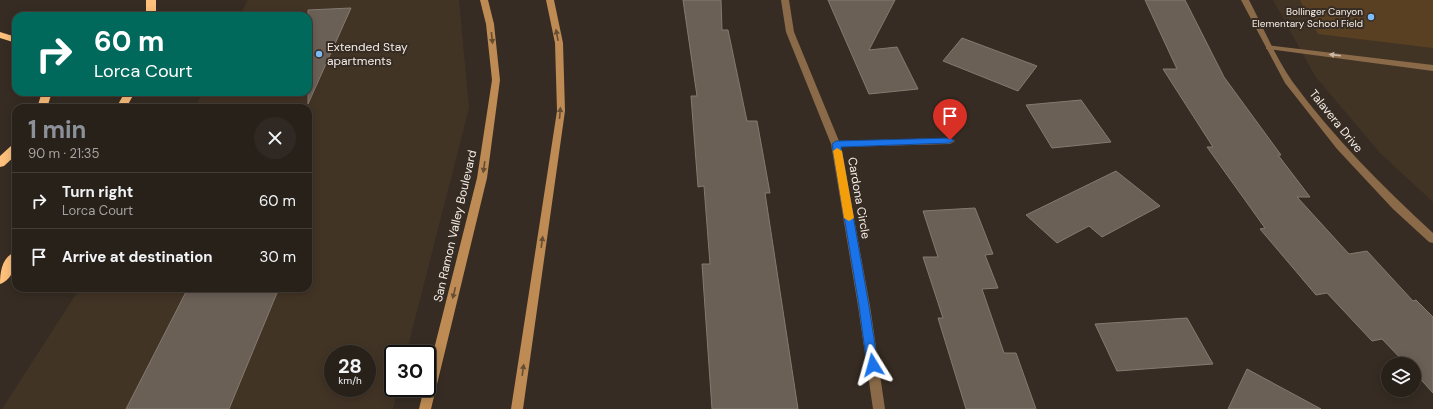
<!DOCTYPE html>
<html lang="en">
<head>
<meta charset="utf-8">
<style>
	:root { --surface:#28211a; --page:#302923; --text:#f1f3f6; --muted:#a5a3a2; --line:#443e39; --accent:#8c9099 }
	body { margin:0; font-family:"DM Sans",sans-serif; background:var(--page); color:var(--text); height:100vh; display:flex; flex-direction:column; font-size:15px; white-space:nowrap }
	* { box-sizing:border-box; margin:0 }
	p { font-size:13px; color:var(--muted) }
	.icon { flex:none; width:22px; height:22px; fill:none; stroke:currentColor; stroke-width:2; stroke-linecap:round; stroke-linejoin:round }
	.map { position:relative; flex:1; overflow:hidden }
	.details { position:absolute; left:12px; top:104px; width:300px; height:188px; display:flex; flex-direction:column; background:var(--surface); border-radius:12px; box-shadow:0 2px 10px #0003,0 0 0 1px var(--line) }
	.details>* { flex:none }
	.hud { position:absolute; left:12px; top:12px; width:300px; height:84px; border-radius:12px; box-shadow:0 2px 10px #0003,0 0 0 1px var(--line); background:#00695c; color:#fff; overflow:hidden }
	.controls { position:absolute; left:1381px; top:357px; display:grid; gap:8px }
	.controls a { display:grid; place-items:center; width:40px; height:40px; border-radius:50%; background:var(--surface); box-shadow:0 2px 10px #0003,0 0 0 1px var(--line); font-size:20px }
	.speed { position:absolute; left:324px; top:345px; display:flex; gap:8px; font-size:20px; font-weight:700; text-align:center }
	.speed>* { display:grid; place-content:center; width:52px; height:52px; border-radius:50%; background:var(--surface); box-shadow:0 2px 10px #0003,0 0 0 1px var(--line); line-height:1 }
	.speed small { font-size:10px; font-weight:400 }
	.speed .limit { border:2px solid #111; border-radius:6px; background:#fff; color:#111 }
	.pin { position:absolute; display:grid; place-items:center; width:34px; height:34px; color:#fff; margin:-41px -17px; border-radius:50% 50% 50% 0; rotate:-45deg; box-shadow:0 0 4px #0007 }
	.pin .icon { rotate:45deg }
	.me { position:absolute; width:44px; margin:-22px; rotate:352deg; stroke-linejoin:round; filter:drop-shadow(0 0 3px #0008) }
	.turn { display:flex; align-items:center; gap:14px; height:84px; padding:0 16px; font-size:18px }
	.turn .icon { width:52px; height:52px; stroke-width:2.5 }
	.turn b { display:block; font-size:28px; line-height:34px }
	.round { display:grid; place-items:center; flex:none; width:42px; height:42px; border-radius:21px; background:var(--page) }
	.summary { display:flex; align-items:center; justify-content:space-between; height:68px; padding:0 16px }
	h1 { font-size:24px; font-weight:700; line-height:30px; color:var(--accent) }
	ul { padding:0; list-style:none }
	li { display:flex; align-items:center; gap:12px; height:56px; padding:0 16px; border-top:1px solid var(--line) }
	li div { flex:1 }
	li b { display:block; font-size:15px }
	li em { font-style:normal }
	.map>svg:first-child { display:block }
	.built { fill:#423425; fill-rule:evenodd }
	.green { fill:#5a4023 }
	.building { fill:#6b6056; stroke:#857a6f }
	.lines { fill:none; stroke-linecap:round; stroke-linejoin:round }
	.service { fill:#8a6a48; fill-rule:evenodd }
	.minor { fill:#8a6a48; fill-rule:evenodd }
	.secondary { fill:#bd8b53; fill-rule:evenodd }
	.motorway { fill:#fec07b; fill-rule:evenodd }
	.oneway { fill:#654d34 }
	.oneway2 { fill:#cab9a8 }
	.route { fill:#1a73e8; stroke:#114b97 }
	.slow { fill:#f59e0b }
	.poi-dot { fill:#7ebdf9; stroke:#362c23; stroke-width:1.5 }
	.labels { text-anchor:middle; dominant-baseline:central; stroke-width:4; stroke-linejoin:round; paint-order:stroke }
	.far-poi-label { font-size:10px; fill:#f4eee8; stroke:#362c23; text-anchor:end }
	.poi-label { font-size:12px; fill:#f4eee8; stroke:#362c23; text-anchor:start }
	.street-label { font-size:12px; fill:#f4eee8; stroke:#362c23 }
</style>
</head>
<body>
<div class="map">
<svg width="1433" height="409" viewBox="0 0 1433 409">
	<rect width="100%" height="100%" fill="#362c23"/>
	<!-- built -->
	<path class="built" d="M248,0H459L469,108L406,354H393V388H398L393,409H2L80,288H308V108H195L203,92H308V16H240ZM333,354H367V388H333Z
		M1273,0H1433V202L1380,153L1315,76Z"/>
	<!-- green -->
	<path class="green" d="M1300,0H1433V48L1318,34Z"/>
	<!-- building -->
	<path class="building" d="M683,0H721L722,30H728L747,121H757L770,193H765L798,409H712L702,264H710L704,186L698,187L691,96H697Z
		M828,0H895L869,50L897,47L918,89L869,94Z
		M1145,0H1185L1224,77L1281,155H1278L1310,197H1297L1349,254L1367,251L1413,301L1416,300L1433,317V393L1414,372V364H1406L1382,339L1372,341L1327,293L1316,295L1260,229L1265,228L1207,147H1213L1163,69H1177Z
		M351,8L308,104V10Z
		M962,38L1037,66L1018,91L943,61Z
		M1081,100L1111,142L1052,148L1026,105Z
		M1116,171L1160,206L1102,237L1089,226L1057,243L1026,215Z
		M975,208L993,254L985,255L998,288L982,289L1004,353H1016L1036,409H966L938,318H943L923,257H938L923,211Z
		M188,288H279L229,409H126Z
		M1187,318L1213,364L1117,371L1095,324Z
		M1247,369L1321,409H1228Z"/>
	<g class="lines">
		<!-- service -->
		<path class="service" d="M1266,45L1433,65V71L1269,49H1266Z"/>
		<!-- minor -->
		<path class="minor" d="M781,0H789L794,32L839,141L950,138L955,141L950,144L841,147L870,306L885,409H873L858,306L831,144L786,32Z
			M1241,0H1249C1263,27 1275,56 1292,81C1333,137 1382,186 1433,233V243L1429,242L1393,209L1337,149L1285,83Z"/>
		<!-- secondary -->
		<path class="secondary" d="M480,0H488L494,24L500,80L487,178L431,409H419L424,388H427V377L477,178L492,80L486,24Z
			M546,0H554L563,43L565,111L523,409H511L557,111L555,43Z"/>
		<!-- motorway -->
		<path class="motorway" d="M146,0H156V16H146Z
			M0,32L16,37V43L0,38Z
			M42,92H52L47,108H37Z
			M125,92H135L126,108H116Z
			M16,144V155L4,166L0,167V156L12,145Z
			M16,252C16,264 13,280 0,284C0,272 2,256 16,252Z"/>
	</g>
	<!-- one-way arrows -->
	<defs><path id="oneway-solid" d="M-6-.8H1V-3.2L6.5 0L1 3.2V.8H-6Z"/></defs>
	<g class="oneway">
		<use href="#oneway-solid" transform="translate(557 35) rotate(-101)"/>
		<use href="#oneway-solid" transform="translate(492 38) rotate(84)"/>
		<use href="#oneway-solid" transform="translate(560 113) rotate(-85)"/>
		<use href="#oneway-solid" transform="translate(484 167) rotate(98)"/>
		<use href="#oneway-solid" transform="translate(542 242) rotate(-82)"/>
		<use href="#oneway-solid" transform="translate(454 293) rotate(104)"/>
		<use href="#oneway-solid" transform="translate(523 370) rotate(-82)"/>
	</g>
	<use class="oneway2" href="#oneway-solid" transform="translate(1335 55) rotate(-173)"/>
	<!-- route -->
	<path class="route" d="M950,138L954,140L950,143L841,147L869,306L878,365L877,368L873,370L869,368L867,365L859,306L832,144L836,141Z"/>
	<!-- slow -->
	<path class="slow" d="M837,148L842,151L854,218L849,221L844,218L833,151Z"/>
	<!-- markers -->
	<g class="poi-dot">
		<circle cx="1371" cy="17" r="4"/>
		<circle cx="319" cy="54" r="4"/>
	</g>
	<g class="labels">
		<!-- far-poi labels -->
		<g class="far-poi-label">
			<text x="1363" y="11">Bollinger Canyon<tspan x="1363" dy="12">Elementary School Field</tspan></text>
		</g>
		<!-- poi labels -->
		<g class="poi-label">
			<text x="327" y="47">Extended Stay<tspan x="327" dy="14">apartments</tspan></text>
		</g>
		<!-- street labels -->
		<g class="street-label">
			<text transform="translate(1336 121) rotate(51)">Talavera Drive</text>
			<text transform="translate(859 198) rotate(80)">Cardona Circle</text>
			<text transform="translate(455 226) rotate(-77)">San Ramon Valley Boulevard</text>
		</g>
	</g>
</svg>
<div class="controls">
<a><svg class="icon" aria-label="layers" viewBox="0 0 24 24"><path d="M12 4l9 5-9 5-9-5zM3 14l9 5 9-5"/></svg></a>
</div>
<div class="speed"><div>28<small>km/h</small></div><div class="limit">30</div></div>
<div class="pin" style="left:950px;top:140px;background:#d93025"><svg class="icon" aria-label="arrive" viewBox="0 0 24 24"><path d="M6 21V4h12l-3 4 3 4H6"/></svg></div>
<svg class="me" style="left:873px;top:365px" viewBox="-20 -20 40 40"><path d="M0-17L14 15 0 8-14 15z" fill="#1a73e8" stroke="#fff" stroke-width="4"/></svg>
<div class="hud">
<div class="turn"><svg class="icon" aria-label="right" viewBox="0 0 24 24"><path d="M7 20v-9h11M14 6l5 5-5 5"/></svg><div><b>60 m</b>Lorca Court</div></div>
</div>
<section class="details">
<div class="summary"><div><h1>1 min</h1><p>90 m · 21:35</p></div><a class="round"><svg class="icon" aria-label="close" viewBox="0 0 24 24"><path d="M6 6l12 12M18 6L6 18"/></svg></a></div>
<ul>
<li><svg class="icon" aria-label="right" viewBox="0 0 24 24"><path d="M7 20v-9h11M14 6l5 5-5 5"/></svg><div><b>Turn right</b><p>Lorca Court</p></div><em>60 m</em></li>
<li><svg class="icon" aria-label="arrive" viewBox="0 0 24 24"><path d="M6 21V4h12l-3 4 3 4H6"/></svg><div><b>Arrive at destination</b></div><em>30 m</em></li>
</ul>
</section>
</div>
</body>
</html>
